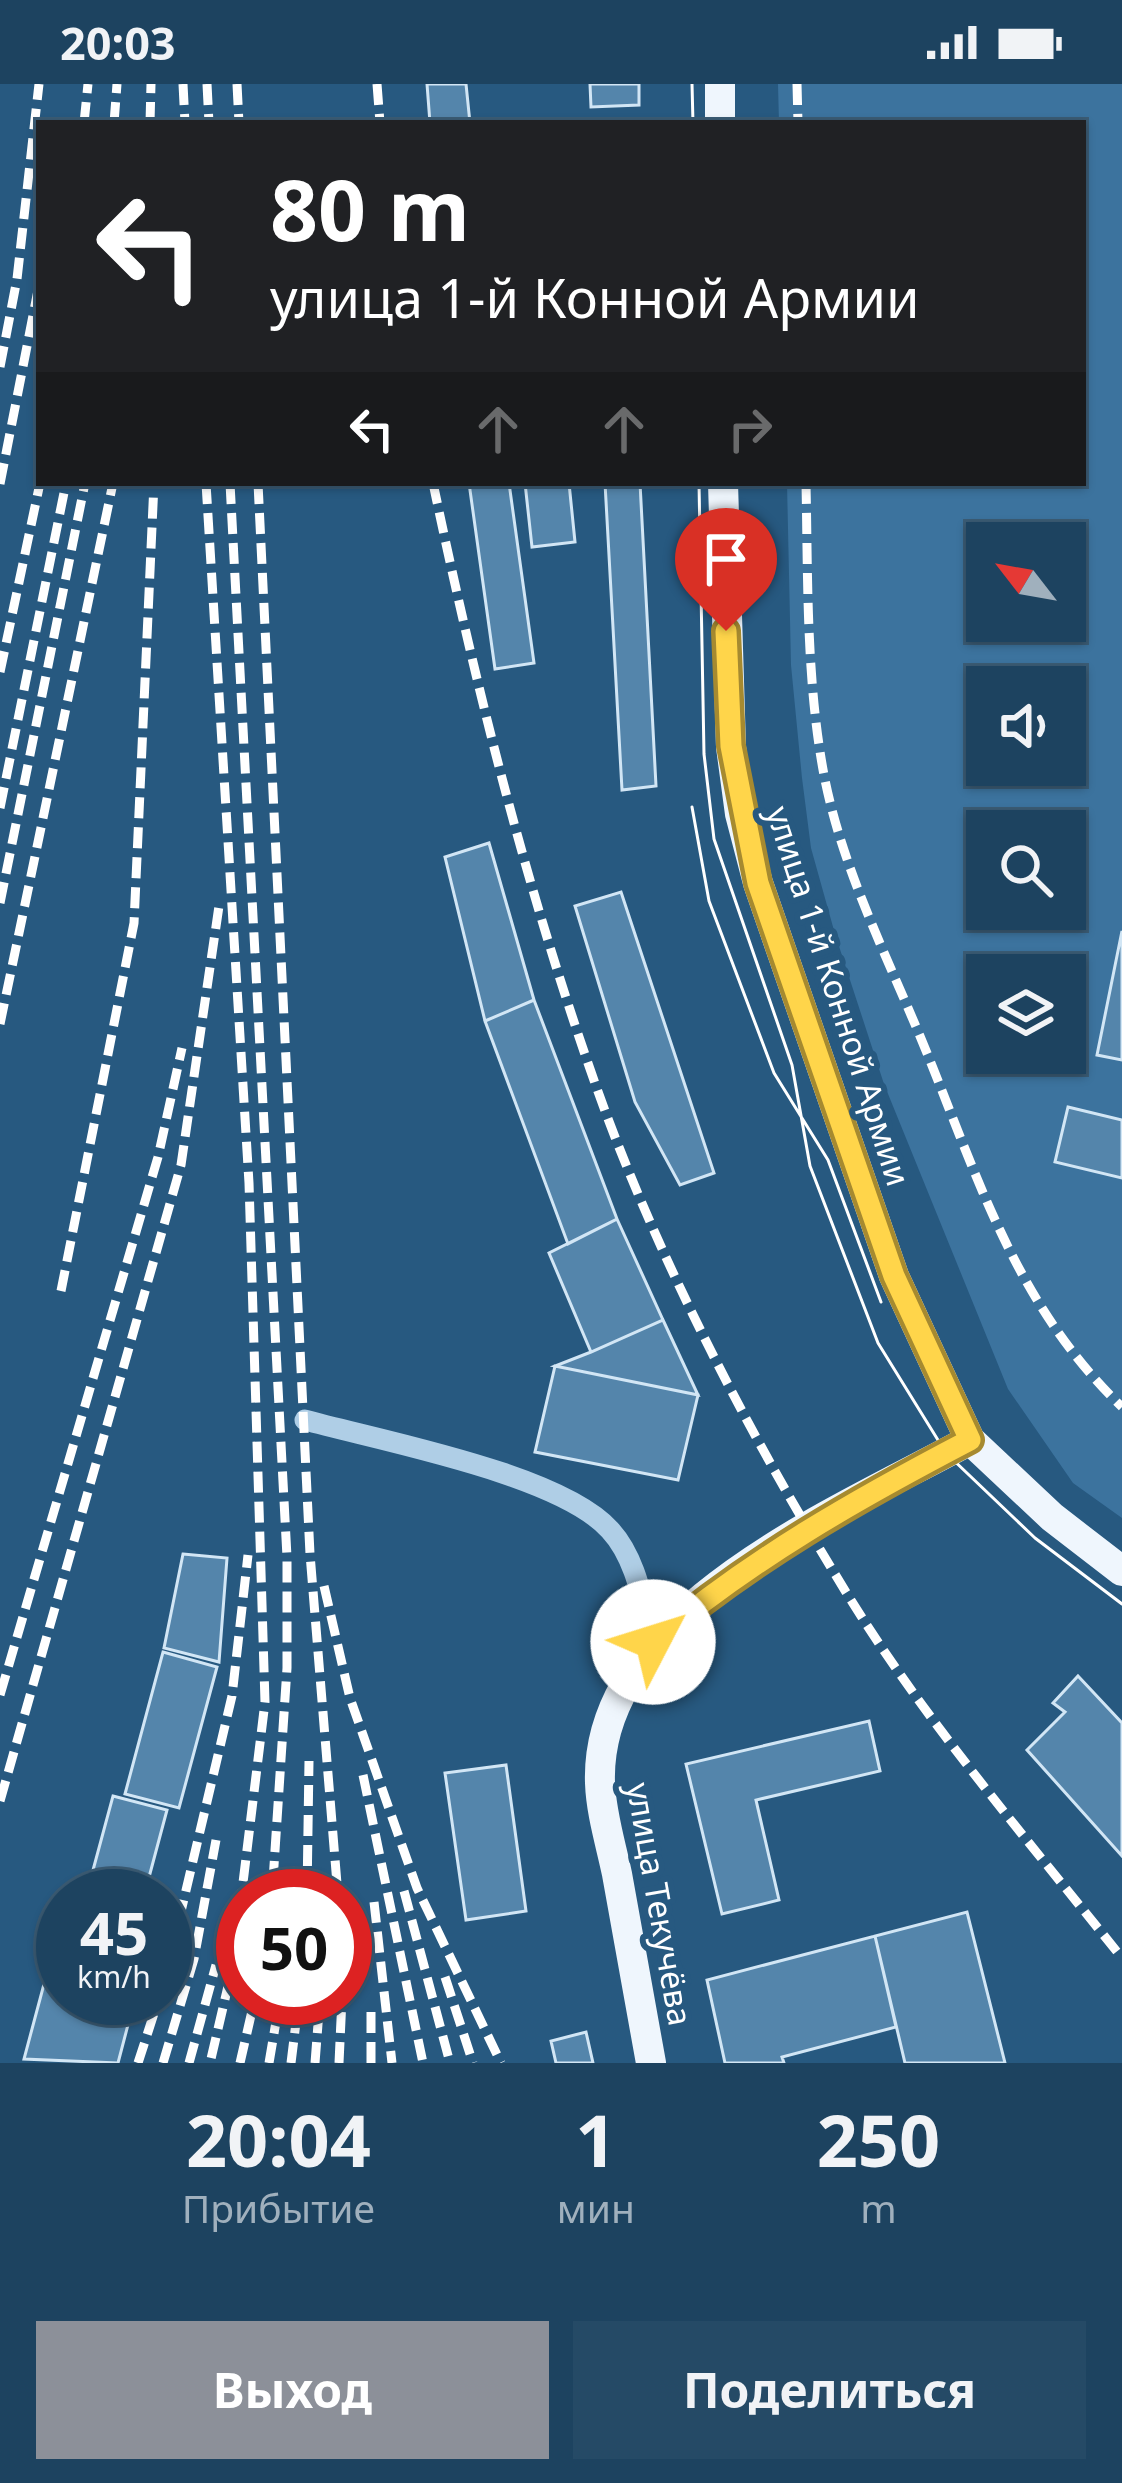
<!DOCTYPE html>
<html lang="ru">
<head>
<meta charset="utf-8">
<style>
	:root { --surface:#1d4360; --page:#254a66; --text:#f1f3f6; --muted:#a0b0bd; --line:#3b5c75; --accent:#8c9099 }
	body { margin:0; font-family:"Noto Sans",sans-serif; background:var(--page); color:var(--text); height:100vh; display:flex; flex-direction:column; font-size:45px; white-space:nowrap }
	* { box-sizing:border-box; margin:0 }
	p { font-size:39px; color:var(--muted) }
	.icon { flex:none; width:66px; height:66px; fill:none; stroke:currentColor; stroke-width:2; stroke-linecap:round; stroke-linejoin:round }
	.map { position:relative; height:1979px; overflow:hidden }
	.details { display:flex; flex-direction:column; background:var(--surface); flex:1 }
	.details>* { flex:none }
	.hud { position:absolute; left:36px; top:36px; width:1050px; height:366px; border-radius:0px; box-shadow:0 3px 9px #0004,0 0 0 3px var(--line); background:#202124; color:#fff; overflow:hidden }
	.needle { width:78px; rotate:301deg }
	.fabs { position:absolute; left:966px; top:438px; display:grid; gap:24px }
	.fabs a { display:grid; place-items:center; width:120px; height:120px; border-radius:0px; background:var(--surface); box-shadow:0 3px 9px #0004,0 0 0 3px var(--line); font-size:60px }
	.speed { position:absolute; left:36px; top:1785px; display:flex; gap:24px; font-size:60px; font-weight:700; text-align:center }
	.speed>* { display:grid; place-content:center; width:156px; height:156px; border-radius:50%; background:var(--surface); box-shadow:0 3px 9px #0004,0 0 0 3px var(--line); line-height:1 }
	.speed small { font-size:30px; font-weight:400 }
	.speed .limit { border:18px solid #d22; background:#fff; color:#111 }
	.pin { position:absolute; display:grid; place-items:center; width:102px; height:102px; color:#fff; margin:-123px -51px; border-radius:50% 50% 50% 0; rotate:-45deg; box-shadow:0 0 12px #0007 }
	.pin .icon { rotate:45deg }
	.me { position:absolute; width:132px; margin:-66px; rotate:50deg; stroke-linejoin:round; filter:drop-shadow(0 0 9px #0008) }
	.turn { display:flex; align-items:center; gap:42px; height:252px; padding:0 36px; font-size:54px }
	.turn .icon { width:156px; height:156px; stroke-width:2.5 }
	.turn b { display:block; font-size:84px; line-height:102px }
	.lanes { display:flex; align-items:center; height:114px; padding:0 36px; background:#0003; justify-content:center; gap:60px; direction:ltr }
	.lanes .off { opacity:.35 }
	.eta { display:flex; justify-content:space-evenly; align-items:center; height:204px; text-align:center }
	.eta b { font-size:72px; font-weight:700; line-height:84px }
	.primary-button { display:flex; gap:24px; margin-top:auto; padding:24px 36px }
	.primary-button a { flex:1; height:138px; border-radius:0px; background:var(--accent); color:#fff; font-size:48px; font-weight:700; line-height:138px; text-align:center }
	.primary-button a+a { background:var(--page); color:var(--text) }
	.status { display:flex; justify-content:space-between; align-items:center; height:84px; padding:0 60px; background:var(--surface); direction:ltr }
	.status svg { height:33px; fill:currentColor }
	.map>svg:first-child { display:block }
	.green { fill:#3c739e; fill-rule:evenodd }
	.building { fill:#5485ab; stroke:#d2e6f5; stroke-width:3 }
	.lines { fill:none; stroke-linecap:round; stroke-linejoin:round }
	.minor { stroke:#afcee6; stroke-width:21 }
	.major { stroke:#eff6fd; stroke-width:30 }
	.tram { stroke:#fff; stroke-width:3 }
	.rail { stroke:#fff; stroke-width:9; stroke-dasharray:21 9; stroke-linecap:butt }
	.route-casing { stroke:#a68a30; stroke-width:30 }
	.route { stroke:#ffd54a; stroke-width:21 }
	.labels { text-anchor:middle; dominant-baseline:central; stroke-width:12; stroke-linejoin:round; paint-order:stroke }
	.street-label { font-size:33px; fill:#fff; stroke:#275980 }
</style>
</head>
<body>
<div class="status"><b>20:03</b><svg viewBox="0 0 49 12"><path d="M0 12V9h3v3zM5 12V6h3v6zM10 12V3h3v9zM15 12V0h3v12zM26 1h20v11H26zM47 4h2v5h-2z"/></svg></div>
<div class="map">
<svg width="1122" height="1979" viewBox="0 0 1122 1979">
	<rect width="100%" height="100%" fill="#275980"/>
	<!-- green -->
	<path class="green" d="M778,0H1122V1434L1073,1399L1008,1305L884,1000L835,850L811,764L802,694L791,581L787,399H1083V39H779ZM987,459H1065V537H987ZM987,603H1065V681H987ZM987,747H1065V825H987ZM987,891H1065V969H987Z"/>
	<!-- building -->
	<path class="building" d="M427,0H466L470,39H430Z
		M590,0H639V21L591,23Z
		M469,399H509L534,579L495,585Z
		M525,399H569L575,458L532,463Z
		M605,399H640L656,702L622,706Z
		M489,759L534,916L485,937L445,773Z
		M621,808L714,1089L680,1101L635,1018L575,822Z
		M1122,847V976L1097,971Z
		M534,916L617,1135L568,1160L485,937Z
		M1068,1023L1122,1036V1094L1055,1078Z
		M617,1135L663,1236L591,1268L549,1169Z
		M663,1236L698,1311L555,1282L591,1268Z
		M555,1282L698,1311L678,1396L535,1368Z
		M183,1470L227,1474L219,1578L164,1564Z
		M163,1568L217,1583L179,1724L125,1710Z
		M1078,1592L1122,1639V1772L1027,1666L1065,1628L1053,1619Z
		M869,1637L880,1687L756,1716L779,1816L722,1830L686,1680Z
		M506,1681L526,1827L466,1836L445,1689Z
		M113,1712L167,1726L144,1812H86Z
		M967,1828L1005,1979H905L875,1852Z
		M63,1829V1914H135L118,1979L24,1975Z
		M875,1852L896,1943L782,1973L784,1979H725L707,1896Z
		M586,1948L593,1979H556L551,1957Z"/>
	<g class="lines">
		<!-- minor -->
		<path class="minor" d="M305,1336C381,1357 560,1390 610,1446C637,1475 643,1521 653,1558"/>
		<!-- major -->
		<path class="major" d="M720,0V39
			M723,399L731,663L740,730L758,799L894,1192L970,1356L1052,1433L1122,1487
			M651,1979C640,1916 628,1853 617,1790C611,1761 601,1729 600,1699C594,1526 843,1426 970,1356"/>
		<!-- tram -->
		<path class="tram" d="M692,0L693,39
			M699,399L704,670L714,755L792,981L810,1082L878,1259L946,1369L1035,1454L1122,1520
			M692,723L709,817L774,989L828,1076L881,1218"/>
		<!-- rail -->
		<path class="rail" d="M183,0L185,39
			M207,0L209,39
			M237,0L239,39
			M377,0L380,39
			M797,0L798,39
			M84,39L88,0
			M114,39L117,0
			M150,39L151,0
			M0,283L17,195L39,0
			M206,399L249,1099L265,1618L233,1881L210,1979
			M230,399L287,1473V1584L272,1812
			M258,399L310,1470L338,1812
			M433,399C476,603 526,805 596,1002C658,1176 752,1356 849,1513C929,1642 1027,1755 1122,1874
			M806,399C808,496 806,595 824,691C842,784 886,870 922,957C977,1090 1014,1219 1122,1323
			M0,400L39,201
			M0,588L40,399
			M0,724L66,399
			M0,819L85,399
			M0,940L113,399
			M61,1207L134,839L154,399
			M324,1502L350,1614L417,1804L501,1979
			M0,1611L158,1073L182,964
			M363,1691L423,1979
			M0,1717L181,1081L219,822
			M404,1807L450,1979
			M307,1812L309,1677
			M374,1818L392,1979
			M445,1893L473,1979
			M165,1895L232,1612L248,1471
			M138,1979L159,1914
			M163,1979L194,1875L216,1756
			M189,1979L216,1881
			M240,1979L255,1914
			M269,1979L280,1914
			M291,1979L299,1914
			M315,1979L320,1914
			M339,1979L342,1914
			M371,1979V1925"/>
	</g>
	<g class="lines">
		<!-- route casing -->
		<g class="route-casing">
			<path id="route" d="M653,1558C751,1475 857,1415 970,1356L894,1192L758,799L731,662L726,547"/>
		</g>
		<!-- route -->
		<use href="#route" class="route"/>
	</g>
	<g class="labels">
		<!-- street labels -->
		<g class="street-label">
			<text transform="translate(839 912) rotate(72)">улица 1-й Конной Армии</text>
			<text transform="translate(660 1820) rotate(80)">улица Текучёва</text>
		</g>
	</g>
</svg>
<div class="fabs">
<a><svg class="needle" viewBox="-14 -14 28 28"><path d="M0-13l5 13h-10z" fill="#e53935"/><path d="M0 13l5-13h-10z" fill="#a0b0bd"/></svg></a>
<a><svg class="icon" aria-label="sound" viewBox="0 0 24 24"><path d="M4 9h4l5-4v14l-5-4H4zM17 9q2 3 0 6"/></svg></a>
<a><svg class="icon" aria-label="search" viewBox="0 0 24 24"><circle cx="10" cy="10" r="6"/><path d="M15 15l6 6"/></svg></a>
<a><svg class="icon" aria-label="layers" viewBox="0 0 24 24"><path d="M12 4l9 5-9 5-9-5zM3 14l9 5 9-5"/></svg></a>
</div>
<div class="speed"><div>45<small>km/h</small></div><div class="limit">50</div></div>
<div class="pin" style="left:726px;top:547px;background:#d93025"><svg class="icon" aria-label="arrive" viewBox="0 0 24 24"><path d="M6 21V4h12l-3 4 3 4H6"/></svg></div>
<svg class="me" style="left:653px;top:1558px" viewBox="-20 -20 40 40"><circle r="19" fill="#fff"/><path d="M0-13L10 11 0 6-10 11z" fill="#ffd54a"/></svg>
<div class="hud">
<div class="turn"><svg class="icon" aria-label="left" viewBox="0 0 24 24"><path d="M17 20v-9H6M10 6l-5 5 5 5"/></svg><div><b>80 m</b>улица 1-й Конной Армии</div></div>
<div class="lanes"><svg class="icon" aria-label="left" viewBox="0 0 24 24"><path d="M17 20v-9H6M10 6l-5 5 5 5"/></svg><svg class="icon off" aria-label="ahead" viewBox="0 0 24 24"><path d="M12 20V5M6 11l6-6 6 6"/></svg><svg class="icon off" aria-label="ahead" viewBox="0 0 24 24"><path d="M12 20V5M6 11l6-6 6 6"/></svg><svg class="icon off" aria-label="right" viewBox="0 0 24 24"><path d="M7 20v-9h11M14 6l5 5-5 5"/></svg></div>
</div>
</div>
<section class="details">
<div class="eta">
<div><b>20:04</b><p>Прибытие</p></div>
<div><b>1</b><p>мин</p></div>
<div><b>250</b><p>m</p></div>
</div>
<div class="primary-button"><a>Выход</a><a>Поделиться</a></div>
</section>
</body>
</html>
